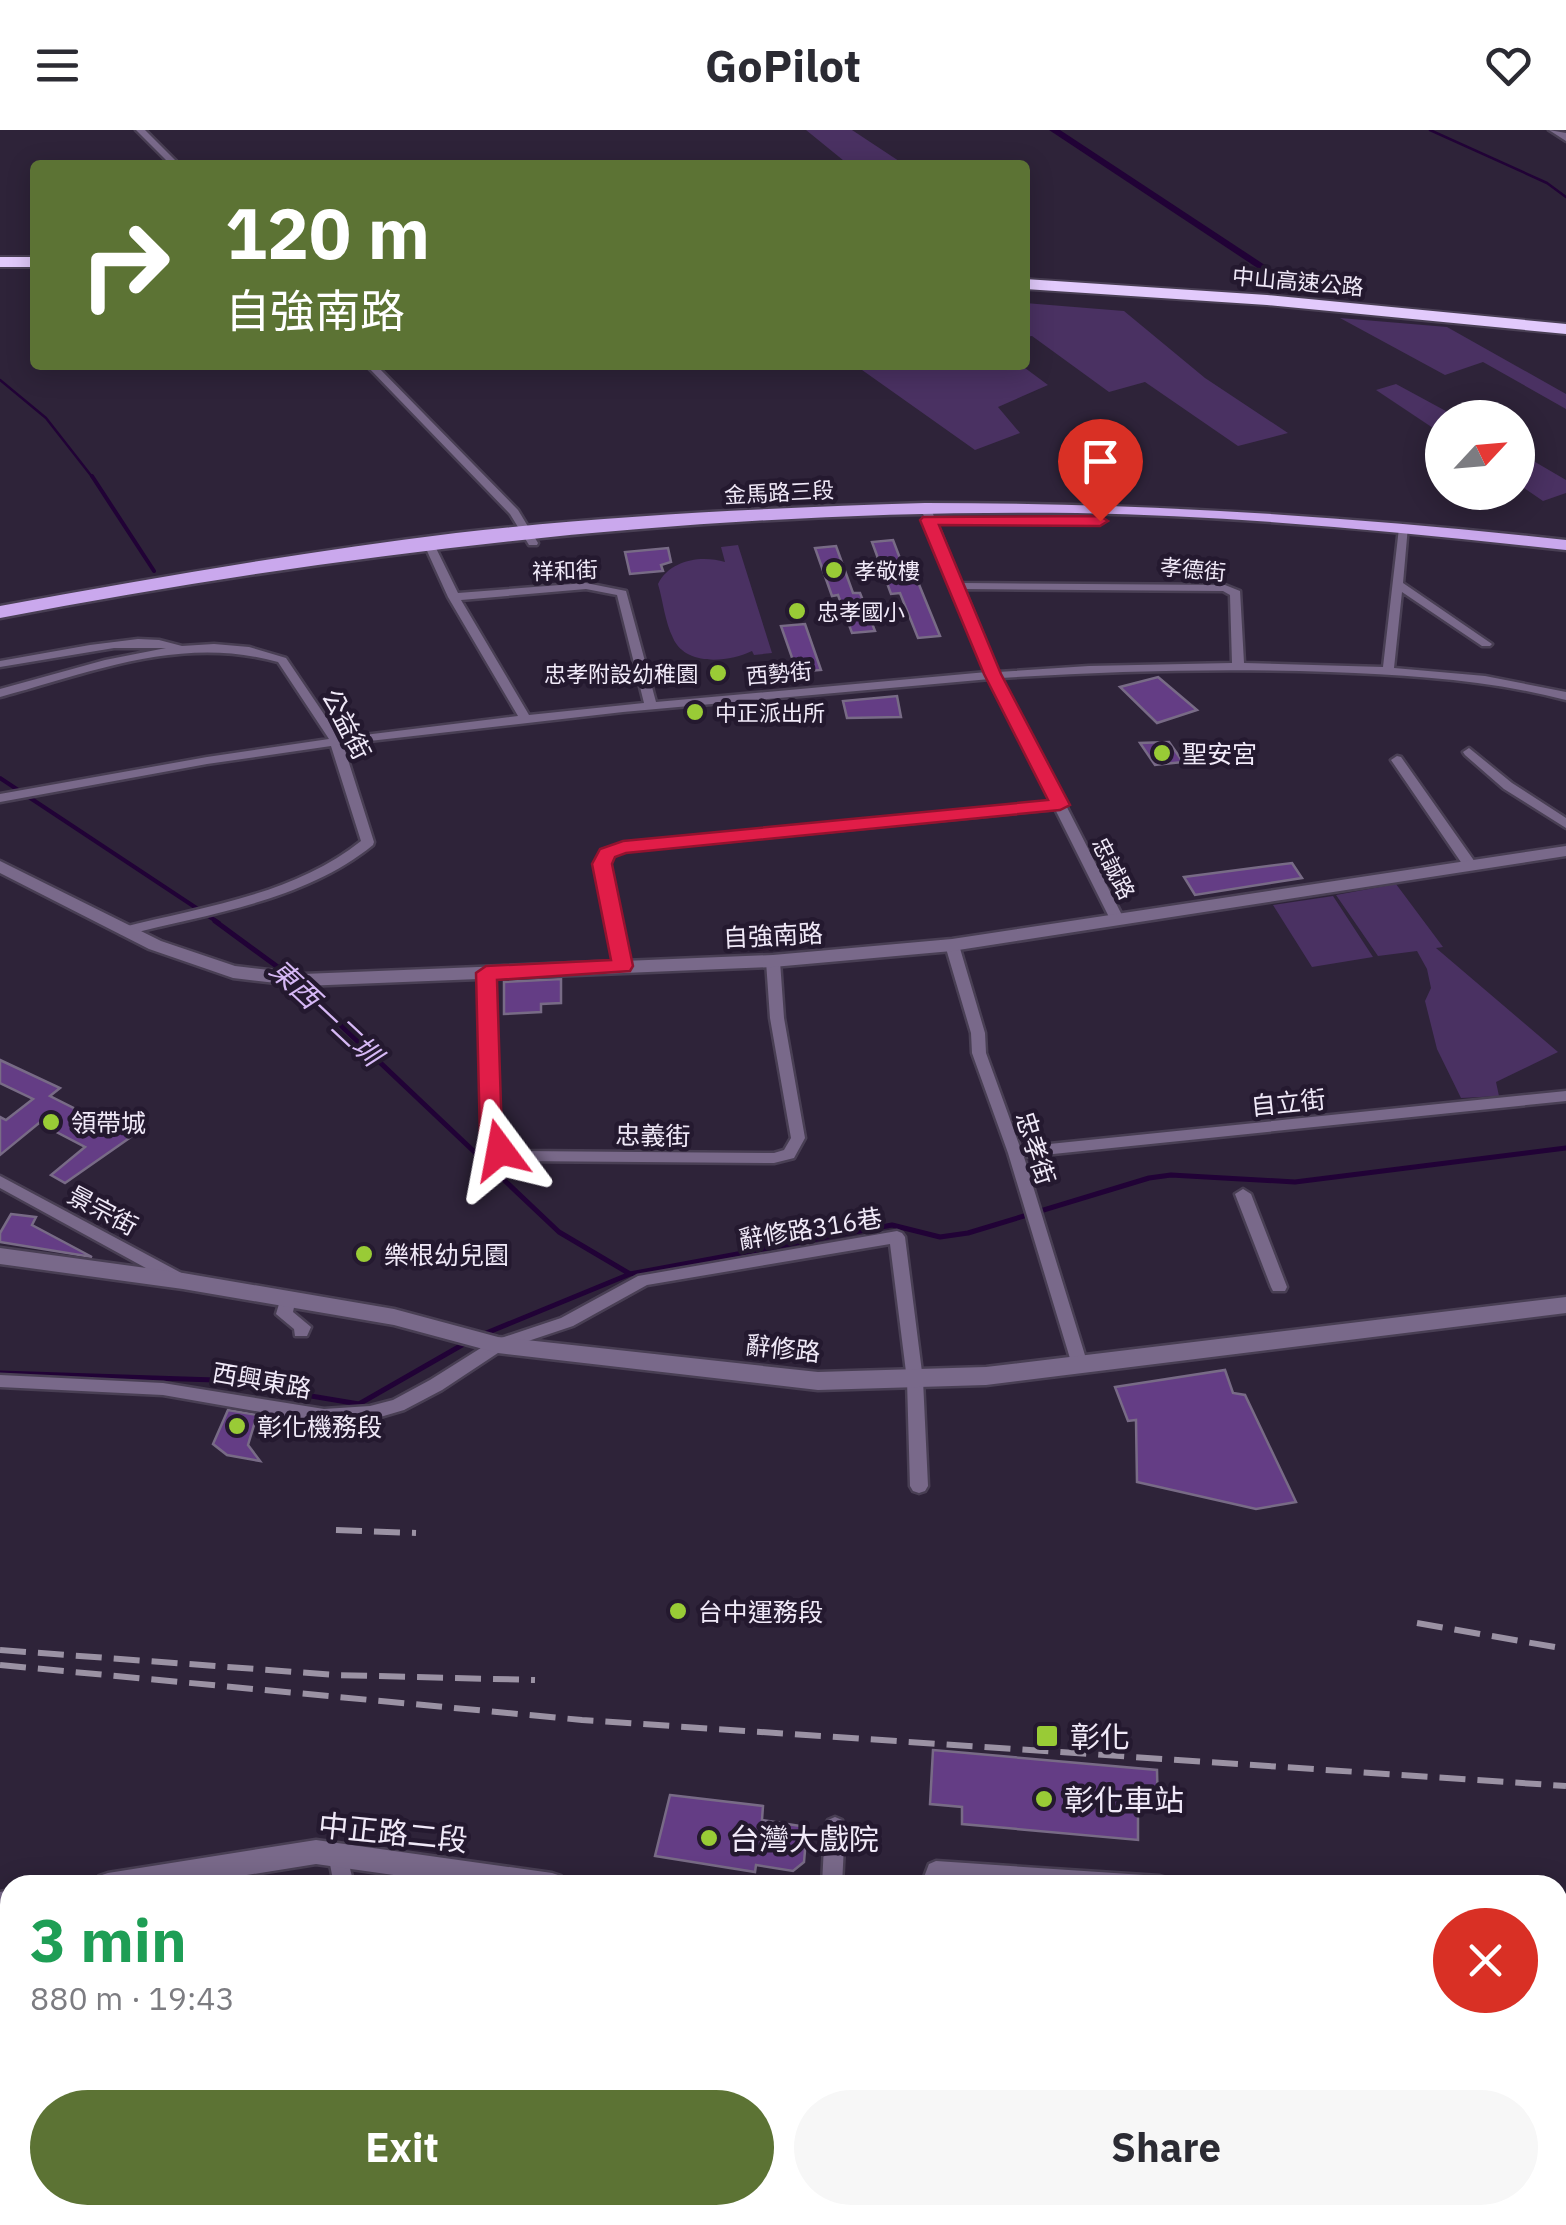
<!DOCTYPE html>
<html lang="en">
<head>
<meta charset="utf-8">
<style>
	:root { --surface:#fff; --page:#f7f7f7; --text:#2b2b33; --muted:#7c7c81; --accent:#5c7334 }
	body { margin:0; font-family:"IBM Plex Sans","Noto Sans TC",sans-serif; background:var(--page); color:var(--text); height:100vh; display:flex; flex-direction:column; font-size:38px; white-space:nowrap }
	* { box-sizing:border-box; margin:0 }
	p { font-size:32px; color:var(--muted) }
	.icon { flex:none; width:55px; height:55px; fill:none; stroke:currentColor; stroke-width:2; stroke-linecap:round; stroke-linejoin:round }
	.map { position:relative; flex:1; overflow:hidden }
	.panel { position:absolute; left:0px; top:1745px; width:1568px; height:350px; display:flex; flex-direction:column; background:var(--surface); border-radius:30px 30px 0 0; box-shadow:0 5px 25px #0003 }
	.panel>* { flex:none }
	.banner { position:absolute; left:30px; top:30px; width:1000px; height:210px; border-radius:10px; box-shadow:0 5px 25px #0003; background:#5c7334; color:#fff; overflow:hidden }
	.needle { width:65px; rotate:64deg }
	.fabs { position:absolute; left:1425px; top:270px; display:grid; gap:20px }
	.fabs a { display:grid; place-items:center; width:110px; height:110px; border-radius:50%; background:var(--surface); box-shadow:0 5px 25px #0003; font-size:50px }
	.pin { position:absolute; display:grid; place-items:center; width:85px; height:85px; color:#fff; margin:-102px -42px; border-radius:50% 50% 50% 0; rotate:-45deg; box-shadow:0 0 10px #0007 }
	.pin .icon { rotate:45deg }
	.me { position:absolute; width:110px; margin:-55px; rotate:347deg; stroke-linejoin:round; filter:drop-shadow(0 0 8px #0008) }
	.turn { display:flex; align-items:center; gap:35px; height:210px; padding:0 30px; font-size:45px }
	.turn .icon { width:130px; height:130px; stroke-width:2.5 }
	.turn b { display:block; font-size:70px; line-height:85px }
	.round { display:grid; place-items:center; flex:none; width:105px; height:105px; border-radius:52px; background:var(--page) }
	.summary { display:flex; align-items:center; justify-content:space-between; height:170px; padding:0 30px }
	h1 { font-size:60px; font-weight:700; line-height:75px; color:#1e9e55 }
	.action { display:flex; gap:20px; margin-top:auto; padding:20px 30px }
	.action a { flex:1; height:115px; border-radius:60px; background:var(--accent); color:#fff; font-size:40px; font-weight:700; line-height:115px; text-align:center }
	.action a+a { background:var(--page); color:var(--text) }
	header { display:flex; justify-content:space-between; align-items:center; height:130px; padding:0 30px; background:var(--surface); font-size:45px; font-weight:700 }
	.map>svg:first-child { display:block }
	.green { fill:#4a3162 }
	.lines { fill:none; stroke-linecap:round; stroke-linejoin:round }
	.stream-far2 { stroke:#210236; stroke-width:2.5 }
	.stream-far1 { stroke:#210236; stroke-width:4 }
	.stream { stroke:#210236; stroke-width:5 }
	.canal { fill:#210236; fill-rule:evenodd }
	.building { fill:#643d85; stroke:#786b86; stroke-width:2.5 }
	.minor-casing { stroke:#493f54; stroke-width:5 }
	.tertiary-casing { stroke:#493f54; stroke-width:5 }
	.primary-casing { stroke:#493f54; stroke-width:5 }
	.motorway-casing { stroke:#493f54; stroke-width:4 }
	.minor { fill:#79698a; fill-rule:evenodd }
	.tertiary { fill:#79698a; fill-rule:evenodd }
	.primary { fill:#caa8ed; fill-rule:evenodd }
	.motorway { fill:#e2cafc; fill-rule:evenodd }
	.rail { stroke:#9b92a4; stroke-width:6; stroke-dasharray:26 12; stroke-linecap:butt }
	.route { fill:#e11d48; stroke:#92132f; stroke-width:2.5 }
	.poi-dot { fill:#99cb36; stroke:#24192f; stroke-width:4 }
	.labels { text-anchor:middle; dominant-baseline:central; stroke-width:9; stroke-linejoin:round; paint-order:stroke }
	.far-street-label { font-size:22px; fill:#f0e9f8; stroke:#24192f }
	.far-poi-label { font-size:22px; fill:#f0e9f8; stroke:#24192f; text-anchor:start }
	.street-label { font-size:25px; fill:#f0e9f8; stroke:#24192f }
	.poi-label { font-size:25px; fill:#f0e9f8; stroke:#24192f; text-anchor:start }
	.water-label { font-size:28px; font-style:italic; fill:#d6b8f5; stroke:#24192f }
	.near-poi-label { font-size:30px; fill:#f0e9f8; stroke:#24192f; text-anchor:start }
	.near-street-label { font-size:30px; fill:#f0e9f8; stroke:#24192f }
</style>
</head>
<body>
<header><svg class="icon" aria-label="menu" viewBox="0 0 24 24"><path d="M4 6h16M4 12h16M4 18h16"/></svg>GoPilot<svg class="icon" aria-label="heart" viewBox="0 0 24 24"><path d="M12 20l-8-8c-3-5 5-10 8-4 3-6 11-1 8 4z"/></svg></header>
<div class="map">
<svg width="1566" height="2095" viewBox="0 0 1566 2095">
	<rect width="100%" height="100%" fill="#2e2339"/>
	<!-- green -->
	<path class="green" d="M806,0H852L905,35H849Z
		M1025,173L1124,181L1205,248L1288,303L1238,316L1145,252L1109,262L1032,206L1025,207Z
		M1340,188L1447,197L1566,264V279L1483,232L1445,245Z
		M855,235H1021L1048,255L998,277L1020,303L975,320Z
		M1396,254L1455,286L1457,287L1442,288V304L1376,260Z
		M1518,322L1566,350V363L1543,371L1518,354Z
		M738,415L772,523L754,525L752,521C729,532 686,537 673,508C665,492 663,471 658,454C670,430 701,425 725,432L721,417Z
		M1396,754L1443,817L1436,818L1558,922L1496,952L1499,966L1461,968L1437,919L1425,871L1431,858L1427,839L1417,821L1378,826L1336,765Z
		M1333,766L1373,827L1312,837L1273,775Z"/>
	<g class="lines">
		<!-- stream-far2 -->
		<path class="stream-far2" d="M1430,0L1547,53L1566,67
			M0,250L46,288L93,348"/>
		<!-- stream-far1 -->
		<path class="stream-far1" d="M92,346L154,441
			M0,648L219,793"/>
		<!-- stream -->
		<path class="stream" d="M215,791L286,843
			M294,851L559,1102L630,1144
			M479,1206L630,1144L892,1095L940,1107L968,1103L1149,1048L1171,1045L1295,1052L1566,1018
			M0,1243L215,1250L359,1274L469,1211"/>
		<!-- canal -->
		<path class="canal" d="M1049,0H1060L1277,143L1268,145Z"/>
	</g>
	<!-- building -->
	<path class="building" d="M893,410L909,452H918L940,506L918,508L900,463L891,464L872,412Z
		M836,416L853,463H860L875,501L852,503L838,465L832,466L815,418Z
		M668,418L671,432L661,435L663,441L630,444L625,422Z
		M805,494L821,540L797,542L781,496Z
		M1158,547L1197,580L1157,593L1120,557Z
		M897,566L901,587L847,588L843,571Z
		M1169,612L1183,632L1155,635L1140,613Z
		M1292,733L1302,748L1195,765L1184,747Z
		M561,849V873L541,874V882L504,884V852Z
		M0,930L60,958L50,966L131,1007L65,1053L51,1045L85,1017L39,993L0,1025V987L6,990L33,969L0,953Z
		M11,1084L36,1087L32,1095L92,1127L0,1112V1103Z
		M1225,1240L1233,1263L1245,1265L1296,1372L1256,1379L1137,1352L1136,1290L1128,1291L1115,1257Z
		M228,1280L257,1285L248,1315L260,1331L227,1325L213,1314Z
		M933,1620L1157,1640L1158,1681L1138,1680V1710L962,1694V1677L930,1674Z
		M670,1665L763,1676L762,1690L807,1697L804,1732L793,1741L756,1735L755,1742L655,1726Z"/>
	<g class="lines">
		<!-- minor casing -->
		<g class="minor-casing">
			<path id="minor" d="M136,0H145L180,35H171Z
				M366,235H376L518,380L538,413L537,415H529L510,384Z
				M926,376L931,379L961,453L1225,455L1240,461L1244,533L1383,537L1399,398L1408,396L1403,453L1492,514L1490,516H1482L1402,462L1394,538L1485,546L1566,562V570C1489,550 1410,545 1330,542C1221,538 1111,541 1001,548L1124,789L1122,792H1112L1110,789L1055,679L625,721L612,726L608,734L629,837L622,841L615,837L596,734L602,720L623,713L1052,672L990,549L623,582L343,614L374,712L373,715C304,771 209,784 125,805L120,804L118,801L120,798C201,777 294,765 361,711L331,616L207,634L0,672V664L207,627L329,609L278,532C181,505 93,542 0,567V559L105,530L166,518H114L0,537V531L90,515L138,509L159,510L182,516L214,514L249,517L286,528L340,608L518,586L448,467L423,412L428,409L433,412L458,463L586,453L626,461L656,572L987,542L921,379ZM586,459L617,465L644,573L529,585L461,470ZM964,459L1223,461L1230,465L1232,533L1089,536L998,542Z
				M1469,618L1512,653L1566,688V698L1504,659L1465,625L1463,622Z
				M1397,626L1401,627L1475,732L1476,735L1475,738H1465L1391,630Z
				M952,811L959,815L985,903L986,923L1020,1017L1566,961V971L1024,1027L1088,1235L1086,1239H1074L1072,1235L1008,1023L972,923L971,903L945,815Z
				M773,827L780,831L784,888L805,1008L794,1028L774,1033L517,1031C501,1026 493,1023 484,1008L480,843L487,839L494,843L498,1007L505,1016L518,1021L774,1023L784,1020L791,1008L770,888L766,831Z
				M0,1046L187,1146L189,1150L187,1154H175L0,1058Z
				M1243,1059L1251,1064L1287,1157L1285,1161H1273L1271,1157L1235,1064Z
				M897,1101L902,1103L905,1107L923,1250L928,1356L925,1361L919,1363L913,1361L910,1356L907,1250L890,1114L647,1155L573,1196L504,1219L442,1260L404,1280L370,1290L324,1293L163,1265L0,1257V1245L163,1253L324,1279L370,1276L393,1270L430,1250L492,1211L561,1188L638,1146Z
				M288,1162L294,1164L296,1168L293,1182L311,1197L307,1206H295L294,1199L276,1184L282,1164Z
				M835,1687L842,1690L845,1696L842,1755H822L825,1696L828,1690Z
				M338,1715L345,1718L354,1755H334L328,1724L331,1718Z
				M936,1731L1159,1746L1166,1748L1169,1755H1022L943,1750L941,1755H921L929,1734Z
				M10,2080V2085H38L35,2093L29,2095H0V2083Z
				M403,2085H425L428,2095H406Z"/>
		</g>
		<!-- tertiary casing -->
		<g class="tertiary-casing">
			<path id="tertiary" d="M1549,0L1566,3V11Z
				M1566,716V726L952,821L773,837L303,856L233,848L149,819L0,743V731L161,811L235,836L303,844L773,825L952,809Z
				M0,1118L183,1143L394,1179L498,1207L818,1242L986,1237L1566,1167V1183L986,1255L818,1260L498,1223L394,1195L183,1159L0,1134Z
				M316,1710L552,1743L561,1746L565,1755H464L316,1734L185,1755H95L99,1746L108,1743Z
				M10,1760V1786L0,1788V1762Z
				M1558,1867L1566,1868V1894L1558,1893Z
				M1034,2085H1064V2095H1034Z
				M1397,2085H1436L1441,2095H1402Z"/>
		</g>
		<!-- primary casing -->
		<g class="primary-casing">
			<path id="primary" d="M925,373C1144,373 1349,386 1566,410V420C1403,402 1241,386 1077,383C714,379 356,420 0,488V476C152,448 303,422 456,403C612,385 768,378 925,373Z"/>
		</g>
		<!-- motorway casing -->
		<g class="motorway-casing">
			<path id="motorway" d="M0,127H35V137H0Z
				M1025,149L1267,165L1566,194V204L1267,175L1025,159Z"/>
		</g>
		<!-- minor -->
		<use href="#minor" class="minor"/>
		<!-- tertiary -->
		<use href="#tertiary" class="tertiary"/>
		<!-- primary -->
		<use href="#primary" class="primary"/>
		<!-- motorway -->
		<use href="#motorway" class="motorway"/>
		<!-- rail -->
		<path class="rail" d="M336,1400L416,1403
			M1417,1493L1566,1519
			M0,1520L336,1545L535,1550
			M0,1535L582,1590L1566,1656"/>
	</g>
	<!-- route -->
	<path class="route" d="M923,387L1100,386L1108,391L1100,396L939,395L1001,544L1070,675L1060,680L626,723L615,727L612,734L633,836L630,841L497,850L502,1007L512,1020L500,1028L493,1026L480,1008L476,843L486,836L611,830L592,734L600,719L623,711L1048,670L984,544L920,390Z"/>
	<!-- markers -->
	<g class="poi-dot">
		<circle cx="834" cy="440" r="10"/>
		<circle cx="797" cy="481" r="10"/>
		<circle cx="718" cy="543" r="10"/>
		<circle cx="695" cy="582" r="10"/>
		<circle cx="1162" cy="623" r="10"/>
		<circle cx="51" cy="992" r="10"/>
		<circle cx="364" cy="1124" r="10"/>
		<circle cx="237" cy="1296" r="10"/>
		<circle cx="678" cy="1481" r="10"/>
		<rect x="1035" y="1594" width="24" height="24" rx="5"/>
		<circle cx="1044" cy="1669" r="10"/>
		<circle cx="709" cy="1708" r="10"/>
	</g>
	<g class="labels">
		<!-- far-street labels -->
		<g class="far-street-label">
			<text transform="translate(1298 151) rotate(5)">中山高速公路</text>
			<text transform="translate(779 362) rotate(-3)">金馬路三段</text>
			<text transform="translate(1193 439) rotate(5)">孝德街</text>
			<text transform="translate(565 440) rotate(-2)">祥和街</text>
			<text transform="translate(779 543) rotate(-5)">西勢街</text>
			<text transform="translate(1114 738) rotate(63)">忠誠路</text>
		</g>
		<!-- far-poi labels -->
		<g class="far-poi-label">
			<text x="854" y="440">孝敬樓</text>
			<text x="817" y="481">忠孝國小</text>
			<text x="698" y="543" text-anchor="end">忠孝附設幼稚園</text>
			<text x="715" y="582">中正派出所</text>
		</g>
		<!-- street labels -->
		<g class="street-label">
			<text transform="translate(347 594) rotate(63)">公益街</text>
			<text transform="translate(773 805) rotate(-3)">自強南路</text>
			<text transform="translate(1288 972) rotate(-6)">自立街</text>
			<text transform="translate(653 1005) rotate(1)">忠義街</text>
			<text transform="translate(1036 1018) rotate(72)">忠孝街</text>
			<text transform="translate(103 1080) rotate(28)">景宗街</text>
			<text transform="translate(810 1098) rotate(-9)">辭修路316巷</text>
			<text transform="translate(783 1218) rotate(6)">辭修路</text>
			<text transform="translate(262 1250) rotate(10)">西興東路</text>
		</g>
		<!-- poi labels -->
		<g class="poi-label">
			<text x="1182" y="623">聖安宮</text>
			<text x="71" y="992">領帶城</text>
			<text x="384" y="1124">樂根幼兒園</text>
			<text x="257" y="1296">彰化機務段</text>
			<text x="698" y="1481">台中運務段</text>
		</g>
		<!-- water labels -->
		<g class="water-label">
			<text transform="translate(326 882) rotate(43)">東西一二圳</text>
		</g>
		<!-- near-poi labels -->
		<g class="near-poi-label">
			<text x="1070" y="1606">彰化</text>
			<text x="1064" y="1669">彰化車站</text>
			<text x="729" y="1708">台灣大戲院</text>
		</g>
		<!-- near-street labels -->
		<g class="near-street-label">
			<text transform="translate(393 1702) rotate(6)">中正路二段</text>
		</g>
	</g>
</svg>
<div class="fabs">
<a><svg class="needle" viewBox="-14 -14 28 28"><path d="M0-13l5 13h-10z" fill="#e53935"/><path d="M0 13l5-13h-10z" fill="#7c7c81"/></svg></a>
</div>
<div class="pin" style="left:1100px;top:391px;background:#d93025"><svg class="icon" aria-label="arrive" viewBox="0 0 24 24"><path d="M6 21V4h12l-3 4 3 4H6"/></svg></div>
<svg class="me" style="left:500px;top:1020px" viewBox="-20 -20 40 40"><path d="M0-17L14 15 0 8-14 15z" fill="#e11d48" stroke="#fff" stroke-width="4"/></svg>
<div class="banner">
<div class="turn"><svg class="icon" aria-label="right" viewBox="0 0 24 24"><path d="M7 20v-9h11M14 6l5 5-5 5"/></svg><div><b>120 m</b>自強南路</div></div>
</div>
<section class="panel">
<div class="summary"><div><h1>3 min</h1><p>880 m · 19:43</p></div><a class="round" style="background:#d93025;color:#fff"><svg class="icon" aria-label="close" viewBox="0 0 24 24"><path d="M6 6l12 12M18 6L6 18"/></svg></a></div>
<div class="action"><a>Exit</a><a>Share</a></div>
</section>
</div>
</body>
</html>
